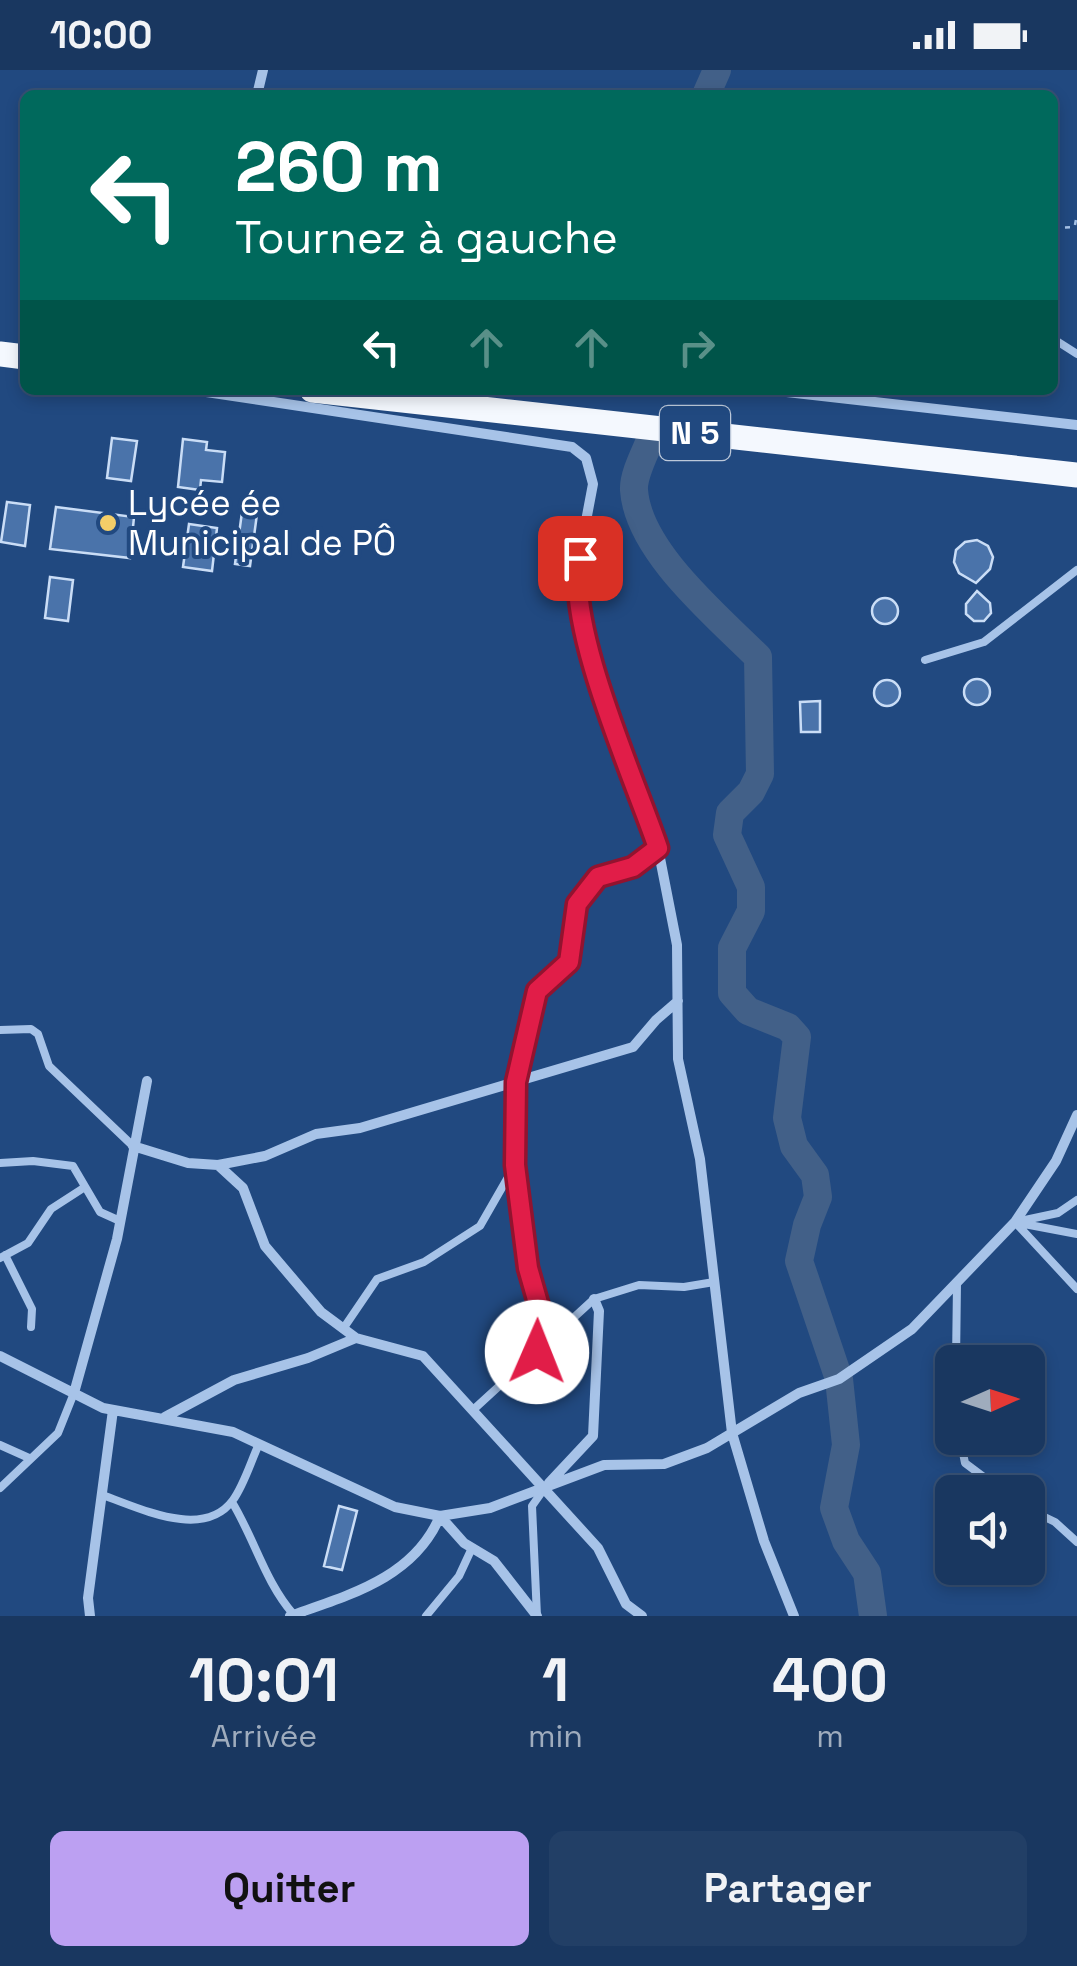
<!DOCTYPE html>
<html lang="fr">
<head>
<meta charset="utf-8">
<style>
	:root { --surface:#193760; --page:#223f66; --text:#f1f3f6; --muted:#9facbd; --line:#375175; --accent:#bca0f2 }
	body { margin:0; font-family:"Space Grotesk",sans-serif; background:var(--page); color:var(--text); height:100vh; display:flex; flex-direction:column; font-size:38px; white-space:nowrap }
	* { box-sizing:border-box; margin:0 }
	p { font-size:32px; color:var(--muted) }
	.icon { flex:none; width:55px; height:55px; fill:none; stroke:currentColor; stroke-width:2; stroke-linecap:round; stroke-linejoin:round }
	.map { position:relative; height:1546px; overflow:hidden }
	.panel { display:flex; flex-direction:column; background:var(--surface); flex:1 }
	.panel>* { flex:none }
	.guide { position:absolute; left:20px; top:20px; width:1038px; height:305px; border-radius:15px; box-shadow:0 5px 15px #0003,0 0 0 2px var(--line); background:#00695c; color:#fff; overflow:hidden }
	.needle { width:65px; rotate:87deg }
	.buttons { position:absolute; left:935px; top:1275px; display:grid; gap:20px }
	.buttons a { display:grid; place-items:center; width:110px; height:110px; border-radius:15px; background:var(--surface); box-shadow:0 5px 15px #0003,0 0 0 2px var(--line); font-size:50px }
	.pin { position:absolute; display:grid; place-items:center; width:85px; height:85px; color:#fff; margin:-42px; border-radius:20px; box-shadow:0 5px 15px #0006 }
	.me { position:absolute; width:110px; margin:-55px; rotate:1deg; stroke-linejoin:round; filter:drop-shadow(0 0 8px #0008) }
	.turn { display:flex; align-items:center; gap:35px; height:210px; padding:0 50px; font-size:45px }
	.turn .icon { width:130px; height:130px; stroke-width:2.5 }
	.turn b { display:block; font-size:70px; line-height:85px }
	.lanes { display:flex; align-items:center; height:95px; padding:0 50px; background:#0003; justify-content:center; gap:50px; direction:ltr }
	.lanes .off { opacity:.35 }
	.eta { display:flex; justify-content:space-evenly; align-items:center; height:170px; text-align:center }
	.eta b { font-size:60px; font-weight:800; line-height:70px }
	.cta { display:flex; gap:20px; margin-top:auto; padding:20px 50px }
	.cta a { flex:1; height:115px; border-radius:15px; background:var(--accent); color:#111; font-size:40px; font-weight:800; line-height:115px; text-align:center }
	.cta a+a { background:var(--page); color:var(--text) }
	.status { display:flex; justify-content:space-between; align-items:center; height:70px; padding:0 50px; background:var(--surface); direction:ltr }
	.status svg { height:28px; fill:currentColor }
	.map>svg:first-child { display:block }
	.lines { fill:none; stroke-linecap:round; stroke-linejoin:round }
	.river { stroke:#426088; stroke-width:28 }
	.building { fill:#4a73aa; stroke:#caddf6; stroke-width:2.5 }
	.path { stroke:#a7c3e8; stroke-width:2.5; stroke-dasharray:5 8; stroke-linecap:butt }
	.service { stroke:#a7c3e8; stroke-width:8 }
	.minor { stroke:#a7c3e8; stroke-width:10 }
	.trunk { stroke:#f4f8fe; stroke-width:25 }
	.route-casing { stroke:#92132f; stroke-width:25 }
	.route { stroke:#e11d48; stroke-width:18 }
	.poi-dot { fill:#f4ce68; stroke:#214980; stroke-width:4 }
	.labels { text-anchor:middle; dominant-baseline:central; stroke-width:8; stroke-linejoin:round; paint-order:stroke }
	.shield { fill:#214980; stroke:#bcc8d9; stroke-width:2.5 }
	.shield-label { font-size:32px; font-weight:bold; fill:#fff }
	.poi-label { font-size:35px; fill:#fff; stroke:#214980; text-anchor:start }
</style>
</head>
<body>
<div class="status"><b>10:00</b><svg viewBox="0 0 49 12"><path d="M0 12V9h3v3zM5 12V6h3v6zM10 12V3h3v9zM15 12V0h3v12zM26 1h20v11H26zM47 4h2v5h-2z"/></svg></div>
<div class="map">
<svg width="1077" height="1546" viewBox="0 0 1077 1546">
	<rect width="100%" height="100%" fill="#214980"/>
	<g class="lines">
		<!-- river -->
		<path class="river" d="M706,25L717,0
			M651,368C645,383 633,405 634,420C638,481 717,546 758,587L760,704L751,722L730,743L727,765L751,817V841L732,878V923L748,941L788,957L797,967L787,1048L794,1076L815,1105L818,1127L807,1155L799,1191L839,1309L846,1375L834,1438L846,1471L867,1503L873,1546"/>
	</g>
	<!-- building -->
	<path class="building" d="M112,368L137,371L131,411L107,408Z
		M183,369L207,372L206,380L225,382L222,412L201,410L200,420L178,417Z
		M7,432L30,435L25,476L1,472Z
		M56,437L134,447L130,488L50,479Z
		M242,442L257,444L250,496L235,494Z
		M189,454L217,458L212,501L183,497Z
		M977,470L988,476L993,487L990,499L976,513L959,503L954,492L956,480L965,472Z
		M50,507L73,510L68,551L45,548Z
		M977,521L990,533L991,543L984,551H974L966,544V534Z
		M872 541a13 13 0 1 1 26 0a13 13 0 1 1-26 0Z
		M964 622a13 13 0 1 1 26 0a13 13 0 1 1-26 0Z
		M874 623a13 13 0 1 1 26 0a13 13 0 1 1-26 0Z
		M820,631V662H801L800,632Z
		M339,1436L357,1441L342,1500L324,1496Z"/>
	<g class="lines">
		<!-- path -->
		<path class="path" d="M1075,155L1077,144
			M1052,158L1077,157"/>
		<!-- service -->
		<path class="service" d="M1052,268L1077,284
			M925,590L984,572L1077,500
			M0,960L31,959L38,964L49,996L133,1076
			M0,1093L33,1091L73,1096L100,1142L120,1151
			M1015,1152L1077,1219
			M1015,1152L1058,1143L1077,1130
			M1019,1153L1077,1164
			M5,1185L32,1239L31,1257
			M0,1188L28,1173L51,1139L85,1117
			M343,1259L377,1209L424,1192L480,1156L515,1095
			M537,1282L540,1239L528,1199L515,1095L517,1012L537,921L569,892L577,834L598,807L633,797L658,778
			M956,1292L957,1213
			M473,1340L594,1229L639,1215L684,1217L714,1212
			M960,1368L965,1393L985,1408L995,1422
			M0,1375L29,1388
			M0,1418L58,1363L74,1323
			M102,1425C138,1437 203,1471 233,1430C244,1415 251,1391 259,1374
			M232,1432C255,1470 265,1512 294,1545
			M1028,1439L1055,1452L1077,1472
			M426,1546L459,1506L472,1478
			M537,1546L532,1436L544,1419"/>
		<!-- minor -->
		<path class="minor" d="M257,25L263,0
			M193,320L572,377L586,388L593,414L575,509L593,589L658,778L677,875L678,989L700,1089L732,1363L764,1471L794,1546
			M769,320L1077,355
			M133,1076L188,1093L218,1095L265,1086L316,1064L360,1058L633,977L656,950L678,931
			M218,1095L243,1118L265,1176L321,1242L356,1268L423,1286L598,1478L626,1534L642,1546
			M0,1286L103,1338L233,1362L395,1437L440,1446L490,1438L604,1395L664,1394L707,1378L799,1323L839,1309L912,1259L1015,1152L1056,1091L1077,1045
			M74,1323L117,1169L147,1011
			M165,1347L234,1310L308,1288L356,1268
			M549,1413L593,1366L599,1241L594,1229
			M90,1546L88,1528L113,1340
			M290,1546C349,1525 414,1508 440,1446L464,1473L494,1491L537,1546"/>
		<!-- trunk -->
		<path class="trunk" d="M0,284L25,287
			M312,320L1077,405"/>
	</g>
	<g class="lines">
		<!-- route casing -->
		<g class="route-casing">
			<path id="route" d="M537,1282L540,1240L528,1198L515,1095L516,1012L537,921L569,892L577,834L598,807L633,797L658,778C635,710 564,553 580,488"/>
		</g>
		<!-- route -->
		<use href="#route" class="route"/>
	</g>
	<!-- markers -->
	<circle class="poi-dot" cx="108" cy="453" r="10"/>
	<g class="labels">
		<!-- shield labels -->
		<rect class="shield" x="660" y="336" width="70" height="54" rx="8"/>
		<g class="shield-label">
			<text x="695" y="363">N 5</text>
		</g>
		<!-- poi labels -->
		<g class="poi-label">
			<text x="128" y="433">Lycée ée<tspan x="128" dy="40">Municipal de PÔ</tspan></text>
		</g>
	</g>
</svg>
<div class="buttons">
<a><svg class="needle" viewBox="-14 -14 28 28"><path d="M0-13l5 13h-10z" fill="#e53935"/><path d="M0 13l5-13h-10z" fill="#9facbd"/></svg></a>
<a><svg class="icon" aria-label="sound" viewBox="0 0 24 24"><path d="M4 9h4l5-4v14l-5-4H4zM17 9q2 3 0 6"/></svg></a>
</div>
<div class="pin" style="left:580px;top:488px;background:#d93025"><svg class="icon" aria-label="arrive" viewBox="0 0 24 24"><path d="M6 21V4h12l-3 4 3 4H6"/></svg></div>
<svg class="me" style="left:537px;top:1282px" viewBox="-20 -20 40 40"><circle r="19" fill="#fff"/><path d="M0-13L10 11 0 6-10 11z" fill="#e11d48"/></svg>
<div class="guide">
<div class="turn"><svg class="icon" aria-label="left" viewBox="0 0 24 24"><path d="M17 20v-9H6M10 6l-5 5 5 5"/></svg><div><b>260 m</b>Tournez à gauche</div></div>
<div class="lanes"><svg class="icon" aria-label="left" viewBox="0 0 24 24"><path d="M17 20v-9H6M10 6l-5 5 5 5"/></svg><svg class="icon off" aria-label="ahead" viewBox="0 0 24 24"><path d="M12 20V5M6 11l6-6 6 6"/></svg><svg class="icon off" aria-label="ahead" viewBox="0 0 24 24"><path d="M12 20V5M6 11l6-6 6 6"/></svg><svg class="icon off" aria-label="right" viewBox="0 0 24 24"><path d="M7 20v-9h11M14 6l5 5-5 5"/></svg></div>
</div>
</div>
<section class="panel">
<div class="eta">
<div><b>10:01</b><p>Arrivée</p></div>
<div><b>1</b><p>min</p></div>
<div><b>400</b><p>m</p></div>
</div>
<div class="cta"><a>Quitter</a><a>Partager</a></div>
</section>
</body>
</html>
